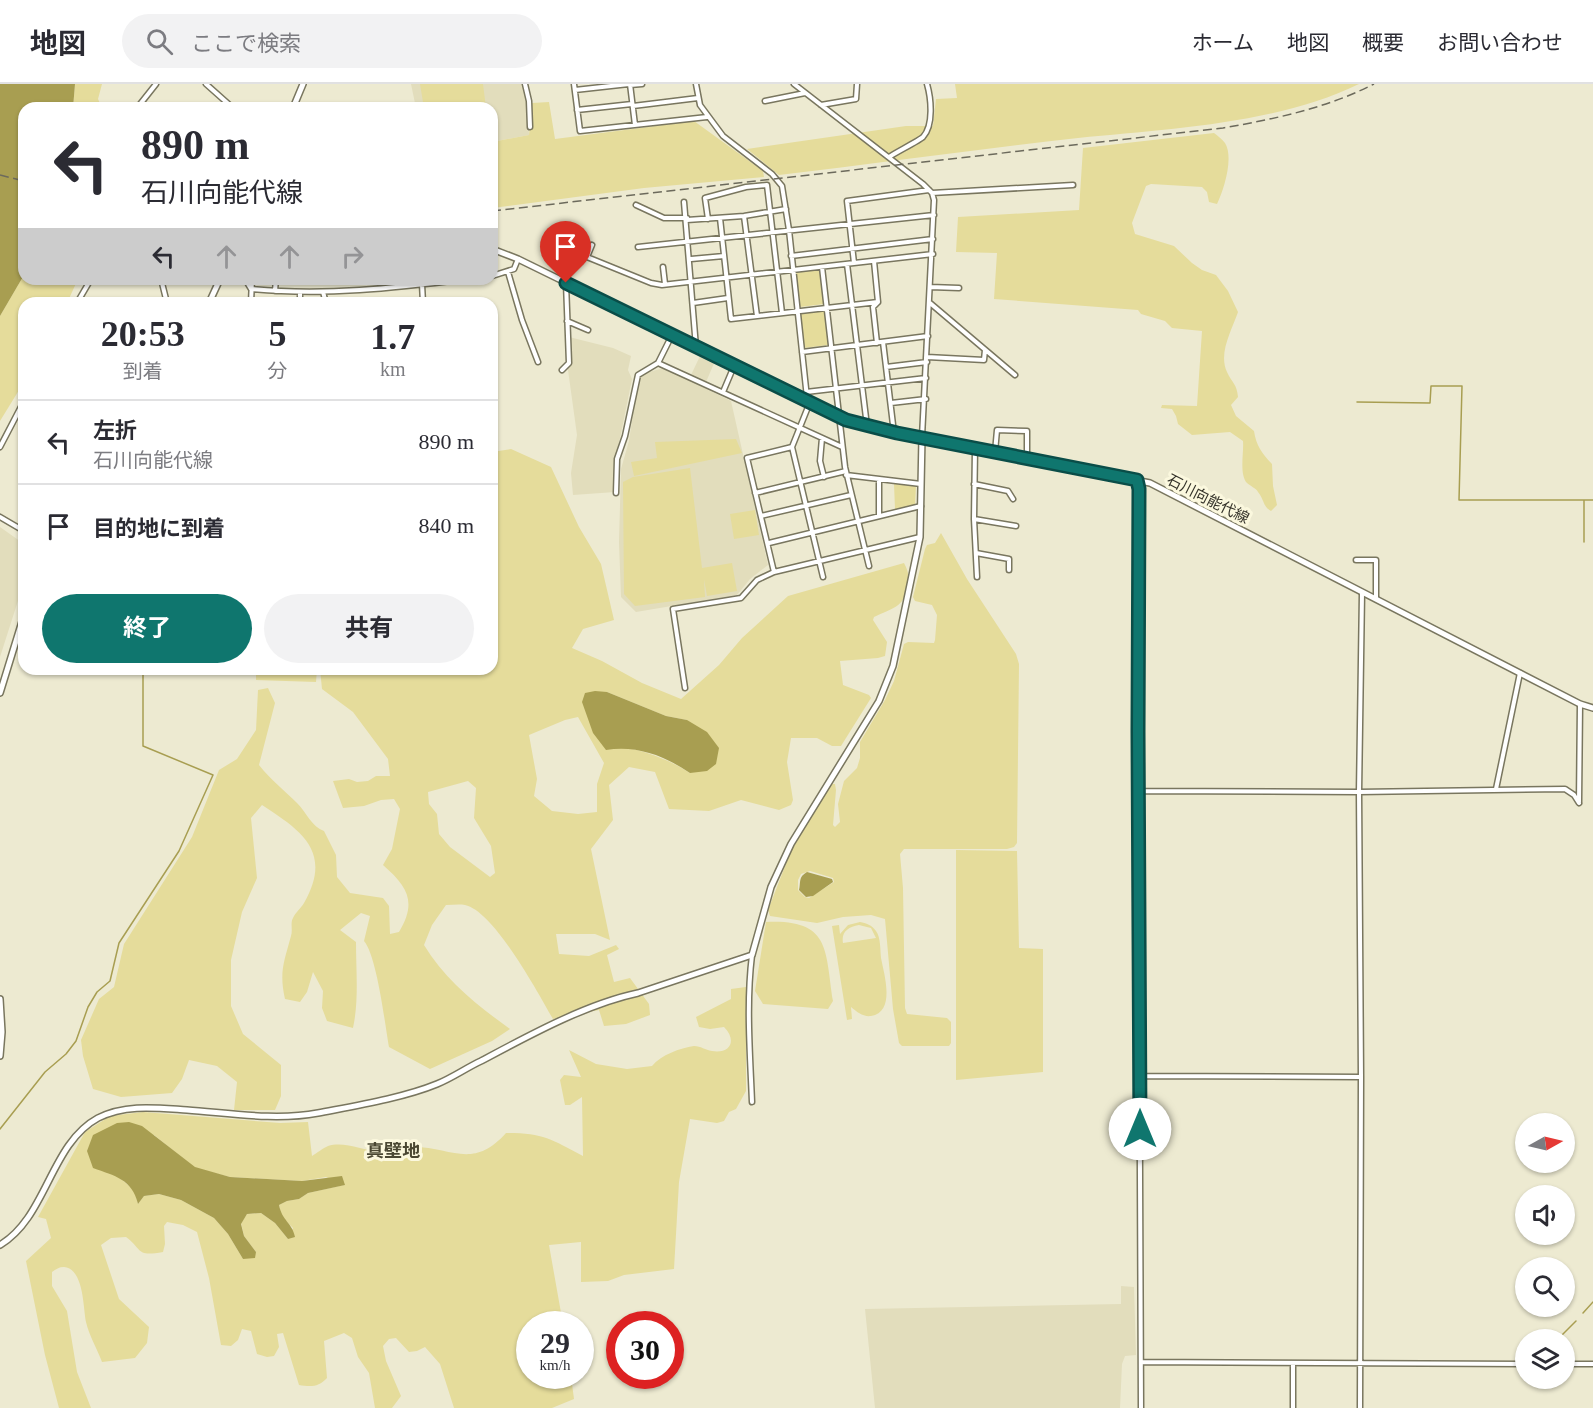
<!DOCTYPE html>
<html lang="ja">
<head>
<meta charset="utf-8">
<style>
	:root { --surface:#fff; --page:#f2f2f3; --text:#2b2b33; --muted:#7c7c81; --line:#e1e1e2; --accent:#0f766e }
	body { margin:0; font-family:"Times New Roman","Noto Sans JP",serif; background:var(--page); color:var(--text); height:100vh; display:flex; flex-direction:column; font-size:22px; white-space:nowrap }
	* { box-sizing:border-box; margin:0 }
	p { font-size:20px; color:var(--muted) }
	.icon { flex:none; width:33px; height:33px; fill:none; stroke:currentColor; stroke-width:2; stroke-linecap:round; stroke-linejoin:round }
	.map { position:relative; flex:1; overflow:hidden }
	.details { position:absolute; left:18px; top:213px; width:480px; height:378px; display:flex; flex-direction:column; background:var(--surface); border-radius:18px; box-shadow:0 2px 4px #0004 }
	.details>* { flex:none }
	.top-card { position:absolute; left:18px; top:18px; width:480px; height:183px; border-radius:18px; box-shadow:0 2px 4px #0004; background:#fff; color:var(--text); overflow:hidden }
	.needle { width:39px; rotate:82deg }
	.controls { position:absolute; left:1515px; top:1029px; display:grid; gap:12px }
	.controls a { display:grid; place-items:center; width:60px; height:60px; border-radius:50%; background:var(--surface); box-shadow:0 2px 4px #0004; font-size:30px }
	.speed { position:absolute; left:516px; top:1227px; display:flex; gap:12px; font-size:30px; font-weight:700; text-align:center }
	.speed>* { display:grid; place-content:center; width:78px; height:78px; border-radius:50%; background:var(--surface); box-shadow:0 2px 4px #0004; line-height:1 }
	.speed small { font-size:15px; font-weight:400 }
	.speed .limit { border:9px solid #d22; background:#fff; color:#111 }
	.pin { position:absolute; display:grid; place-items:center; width:51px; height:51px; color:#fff; margin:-62px -26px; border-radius:50% 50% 50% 0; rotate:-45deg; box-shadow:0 0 6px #0007 }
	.pin .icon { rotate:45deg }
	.me { position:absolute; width:66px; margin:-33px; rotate:0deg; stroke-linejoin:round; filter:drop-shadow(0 0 4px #0008) }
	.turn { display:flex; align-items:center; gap:21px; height:126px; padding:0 24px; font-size:27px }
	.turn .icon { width:78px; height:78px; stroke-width:2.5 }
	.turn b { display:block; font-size:42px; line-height:51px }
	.lanes { display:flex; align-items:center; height:57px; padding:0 24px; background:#0003; justify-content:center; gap:30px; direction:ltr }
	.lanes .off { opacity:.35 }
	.eta { display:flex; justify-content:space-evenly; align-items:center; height:102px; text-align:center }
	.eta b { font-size:36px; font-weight:700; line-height:42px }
	.cta { display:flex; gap:12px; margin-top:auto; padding:12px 24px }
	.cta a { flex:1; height:69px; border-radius:36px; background:var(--accent); color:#fff; font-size:24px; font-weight:700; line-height:69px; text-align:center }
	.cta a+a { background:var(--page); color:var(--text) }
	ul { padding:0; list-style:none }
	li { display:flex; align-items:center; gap:18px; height:84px; padding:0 24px; border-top:2px solid var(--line) }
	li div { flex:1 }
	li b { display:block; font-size:22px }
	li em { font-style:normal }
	header { display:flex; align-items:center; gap:36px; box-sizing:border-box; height:84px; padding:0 30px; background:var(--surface); border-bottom:2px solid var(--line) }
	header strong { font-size:28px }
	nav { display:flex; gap:33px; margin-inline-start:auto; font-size:21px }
	.search { width:420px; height:54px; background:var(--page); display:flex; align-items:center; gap:15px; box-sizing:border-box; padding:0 21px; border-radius:33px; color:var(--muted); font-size:22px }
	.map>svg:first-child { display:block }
	.built { fill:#e2ddbc }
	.green { fill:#e5dc9b; fill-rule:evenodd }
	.water { fill:#a89e51 }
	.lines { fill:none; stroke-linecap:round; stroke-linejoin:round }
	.stream { stroke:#a89e51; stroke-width:1.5 }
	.street-casing { stroke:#79765f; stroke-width:7 }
	.secondary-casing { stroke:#79765f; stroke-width:8 }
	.street { stroke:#fff; stroke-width:4 }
	.secondary { stroke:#fff; stroke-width:5 }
	.rail { stroke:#6c6a5c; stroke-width:1.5; stroke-dasharray:9 4.5; stroke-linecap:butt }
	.route-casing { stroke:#0a4d48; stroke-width:15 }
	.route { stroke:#0f766e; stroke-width:10 }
	.labels { text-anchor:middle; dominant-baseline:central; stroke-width:6; stroke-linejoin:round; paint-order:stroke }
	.street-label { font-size:15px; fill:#35332a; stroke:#fbf8de }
	.quarter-label { font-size:18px; font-weight:bold; fill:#4a4732; stroke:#fbf8de }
</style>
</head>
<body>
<header>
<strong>地図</strong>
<div class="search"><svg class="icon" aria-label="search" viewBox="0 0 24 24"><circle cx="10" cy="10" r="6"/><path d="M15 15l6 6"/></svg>ここで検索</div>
<nav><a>ホーム</a><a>地図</a><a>概要</a><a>お問い合わせ</a></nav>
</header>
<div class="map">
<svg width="1593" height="1324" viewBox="0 0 1593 1324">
	<rect width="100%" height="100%" fill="#edead1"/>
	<!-- built -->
	<path class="built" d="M411,0H526L529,51L492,58V24H416Z
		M569,253L613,264L631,272L628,286L632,295L616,374L615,408L573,411L571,389L577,351L568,286Z
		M701,270L715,277L706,298L691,291Z
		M664,284L731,317L768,481L750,495L737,511L636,528L621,513L619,458L621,385L629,357L638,296L641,290Z
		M0,443L24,460V498L0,573Z
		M1121,1202L1134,1203L1136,1271L1125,1272L1122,1280L1120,1324H875L865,1225L1121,1220Z"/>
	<!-- green -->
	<path class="green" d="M75,0H102L98,15L102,24H73Z
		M420,0H483L486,24H424Z
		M955,0H1359C1277,40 1168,45 1078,54C979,65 879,79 779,91L747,65L906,42H933L936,15L957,14Z
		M549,18L555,55L694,37L763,87L764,93L644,104L492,124V58L529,51L532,19Z
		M1214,49C1218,52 1222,55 1225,59C1234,73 1224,106 1217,120L1209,118L1207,108L1202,103L1151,100L1146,102L1132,139L1135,150L1174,162L1192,179L1202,186L1216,191L1228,207L1238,228C1232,246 1218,269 1227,288C1232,299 1237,300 1238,313L1231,321L1236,332L1254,347C1256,361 1262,370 1272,380L1273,402L1277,421L1271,427C1263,423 1264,415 1258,408C1256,404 1250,402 1247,399C1239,390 1244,369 1243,357L1230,348L1192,351L1178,340L1176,332L1172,325L1161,324L1162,321L1197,322L1202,247L1172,244L1165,237L1141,230L1138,226L994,215L997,169L956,168L958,133L1079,126L1083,64Z
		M820,184L824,220L800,223L796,187Z
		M24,191V195H78L67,219H24V298L0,337V232Z
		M824,225L829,261L803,264L799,228Z
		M736,355L742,369L634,392L631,378L657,374L655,358Z
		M511,365L551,383L579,443L601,480L614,536L583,545L572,564L602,577L642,599L681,615L719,581L742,554L788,512L904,479C909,488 909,493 907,503C904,524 892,524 874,533L873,536L887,558L885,572L878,574L840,577L843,601L869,611L871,614L841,662H832L817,654H791L787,678L793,716L791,721L779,726L741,716L709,727L669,725L655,688L629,683L609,701L613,736L591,765L610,856L595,850H556L559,870L589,872L616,861L619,865L607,871L614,898L630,894L649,920L650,931L626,940L604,942L599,926L553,935C538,909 494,827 465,821C459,820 452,821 446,821L432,841L424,861C445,896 478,922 510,945L492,957L430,985L389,963C385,941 377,872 364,857L370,832L361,829L340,846L356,858C356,887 359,916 353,944L327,937L322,924L323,907L313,888L307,908L300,918L285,915C279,888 284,878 291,852C293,846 290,839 293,834C295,829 301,824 304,819C333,768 302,747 262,721L251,734L257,794L242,828L231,876V922L243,950L281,981V1012L275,1026H234L237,998L217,982L189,976L182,995L172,1009L121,1013L93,1005L83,972L81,956L99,915L114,903L124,860L192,753L219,686L237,675L256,646L258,606L268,604L275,619L259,681C271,696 284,706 297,719C306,728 312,743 324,747L336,771L337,793L350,809L383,814L389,822L390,850L399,848C417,818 408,803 383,781L392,765L400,725L394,715L381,716L364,722L343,724L333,697L349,695L357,698L368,697L376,692H390L388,675L353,628L322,605L320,585H492V368ZM607,608L666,632L687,636L690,689C668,675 648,668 623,663ZM578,633L604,679L597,700V728L578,730L552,727L534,712L537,695L529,651L565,636ZM468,697L476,704L474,734L491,762L495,789L490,793L450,763L439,750L437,730L429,720L428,708Z
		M690,384L702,484L732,479L737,507L707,512L704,495L705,513L635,522L624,510L623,398L633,393Z
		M894,400L916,401L915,423L895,425Z
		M755,426L759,451L734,455L730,430Z
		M941,449L967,495L1016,570L1019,580L1017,759L1014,763L1007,765H904L900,770L903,804L905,924L907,930L947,934L951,938V959L949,962H902L899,959L893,925L885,835L871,831L843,833L817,839L770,832L768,826L791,767L831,700H835L836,706L833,741L835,743L840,738L838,720L844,697L857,684L860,674V658L885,616L894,597L904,560L908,558L934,559L935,556L937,531L932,521L915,517L913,513L925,465L927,461L935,459ZM810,787L833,794L834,798L809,814L805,813L798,806V796L801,790Z
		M256,585H317L316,598L256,596Z
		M956,766L1017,767L1019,864L1043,865V988L956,996Z
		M766,838C831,835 825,866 833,917L828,925L763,920L755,907Z
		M860,838C866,839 872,841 876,847C881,854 880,866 881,874C884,890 896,928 871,932C863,933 857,928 851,923L852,935L847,936L832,842L839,841L840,850L848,841ZM859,841L871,844L876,854L843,859C841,848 848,843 859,841Z
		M746,903V1007L736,1025L729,1028L724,1037L717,1039L690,1035L679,1098L674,1185L624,1191L608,1197L581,1198V1158L549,1161L563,1240H530V1292H571L574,1315L552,1324H454L440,1280L425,1263L417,1267L409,1268L396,1254L389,1255L383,1262L386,1277L401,1312L392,1324H375L369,1289L358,1273L352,1254L344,1249L324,1257L327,1294C319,1303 311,1303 299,1301L283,1249L277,1250L279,1263L274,1272L267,1273L257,1270L251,1247L242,1245L238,1256L231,1262L221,1261L209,1194L197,1148L183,1141L167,1138L164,1142L165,1160L163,1168C136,1173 143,1166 126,1153L111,1154L101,1161L119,1215L149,1243L147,1259L135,1274L102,1278C97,1265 89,1251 86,1238C83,1223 84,1185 64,1183C59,1183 56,1185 52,1188V1202L67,1227L77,1288L91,1324H59L45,1271L26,1177L51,1154L46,1135L38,1133L85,1048L110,1032L143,1028L280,1039L308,1038L312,1072C317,1069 323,1064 328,1062C345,1057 363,1067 379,1067C389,1068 400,1064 411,1063C451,1062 472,1087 506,1049C543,1049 551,1055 583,1072L582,1013L570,1021H565L560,996L564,991L581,993L569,966L596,980L627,985L652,982C661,971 680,964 694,962C701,962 705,966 712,967C731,970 737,956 724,943L710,945L699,943L696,933L731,915V905ZM154,1051L195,1084L230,1093L302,1097L326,1093L344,1101L308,1109L299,1115L287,1117L279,1121L281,1132L293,1144L288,1155L275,1139L261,1129L247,1130L241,1139L244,1152L256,1168L243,1175L228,1150L214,1134L181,1116L159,1110L144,1112L138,1120L135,1107L121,1095Z"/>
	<!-- water -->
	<path class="water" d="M0,0H75L73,24H24V191L0,232Z
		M595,607L607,608L666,632L687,636L707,648L719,664L716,680L707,687L690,689C665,672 637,661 606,666L593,649L582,618L585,609Z
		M807,788L832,795L833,798L813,812L806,813L799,806C801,798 798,793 807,788Z
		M129,1038L142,1042L195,1083L230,1093L302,1097L342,1092L345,1101L308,1109L299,1115L287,1117L279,1121C282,1137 292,1138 295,1153L288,1155L275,1139L261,1129L247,1130L241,1140L244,1152L256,1168L255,1174L243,1175L228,1150L214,1134L181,1116L159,1110L144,1112L138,1120C132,1095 115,1092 93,1084L87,1067L93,1051L117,1039Z"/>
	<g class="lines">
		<!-- stream -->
		<path class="stream" d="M1357,318L1430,319L1431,302H1462L1459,416H1584
			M1584,458V416H1593
			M0,1045L45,988L66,970L76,957L88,923L97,908L110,897L119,859L179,767L213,691L143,662V585
			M1583,1229L1593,1218
			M1557,1256L1576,1237"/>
		<!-- street casing -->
		<g class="street-casing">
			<path id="street" d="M206,0L233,24
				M525,0L529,17L530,43
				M574,0L580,47L707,33
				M630,0L635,41
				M696,0L700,21L723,52L772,90L782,102L789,146L808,323L792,363L823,493
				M794,0L923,100L932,109L934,116L922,353
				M630,1L642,0
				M575,6L629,0
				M765,17L805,9
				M821,21L856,15L857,0
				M633,22L698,14
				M137,24L156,0
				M577,26L632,20
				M889,73C895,69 920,56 923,53C934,41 931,14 927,0
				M932,109L1073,101
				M684,118L696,263
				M636,121L664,134H687
				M744,132L757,232
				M720,134L731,235L878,218
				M708,135L705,114L746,103L767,101L782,229
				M687,136L744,132L786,125
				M592,161L587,173L651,199L662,201L933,170
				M638,163L934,131
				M791,172L933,155
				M691,175L724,172
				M874,177L878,218L873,223L877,259
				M854,179L847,117L929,106
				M847,180L867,342
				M663,183L665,200
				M822,183L845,383L869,482
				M508,188L522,236L538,278
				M492,192L514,185L518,175
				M161,195L167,219
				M245,195L251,205
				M422,200L423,219
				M930,203L959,204
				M252,205C324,212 395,204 467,195
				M275,207L276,195
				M323,208L326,219
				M77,219L91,195
				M251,219L252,195
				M300,219V209
				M693,219L728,214
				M930,219L1015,291
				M567,237L588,246
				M672,251L658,279L842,363
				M883,258L894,349
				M802,268L928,252
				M927,273L984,276L985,266
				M886,283L927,278
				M562,286L569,279L566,199
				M723,308L734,282
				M806,308L926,294
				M891,319L926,315
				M822,354L820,377L824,393
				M0,363L24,317
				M975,365L974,435L977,493
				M995,368L997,346L1027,347V375
				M846,391L921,400
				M1137,396L1139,405L1138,628L1141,1324
				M974,400L1008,407L1013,415
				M616,409L617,375L625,352L638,291L658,279
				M755,409L846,387
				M879,431V395
				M761,432L851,411
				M0,433L24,447
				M974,435L1016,442
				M769,459L921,422
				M976,469L1009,475V486
				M1356,476H1376V515
				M774,488L747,374L792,363
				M685,604L673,525L741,514L757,496L774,488L920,453
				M1496,705L1520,589
				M1138,707L1359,708L1565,705L1574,711L1579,719
				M1579,718L1580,620
				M752,871C746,920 750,968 752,1018
				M1140,992L1361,993
				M1141,1278L1526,1280
				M1564,1280H1593
				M1293,1324V1280
				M1360,1324L1361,993L1359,708L1362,509"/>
		</g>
		<!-- secondary casing -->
		<g class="secondary-casing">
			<path id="secondary" d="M293,24L303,0
				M492,165L518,175L847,336L897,349L1150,399L1580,620L1593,624
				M209,219L220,195
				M0,609L24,531
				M0,915L2,948L0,972
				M0,1161C47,1133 50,1060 98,1034C126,1020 156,1024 187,1026C229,1029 276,1037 318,1029C354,1022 403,1014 437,1000C452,994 466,984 481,977C528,952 586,920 638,909L752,871L771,803L791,760L879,617L893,582L920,453L922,353"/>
		</g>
		<!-- street -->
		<use href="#street" class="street"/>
		<!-- secondary -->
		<use href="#secondary" class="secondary"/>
		<!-- rail -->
		<path class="rail" d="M0,91L24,97
			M492,127L1223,44C1275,35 1327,24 1374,0"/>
	</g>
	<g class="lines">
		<!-- route casing -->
		<g class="route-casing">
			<path id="route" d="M566,199L846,336L897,349L1137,396L1139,405L1138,647L1140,1045"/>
		</g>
		<!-- route -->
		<use href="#route" class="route"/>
	</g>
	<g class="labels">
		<!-- street labels -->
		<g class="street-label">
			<text transform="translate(1208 415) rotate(27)">石川向能代線</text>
		</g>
		<!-- quarter labels -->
		<g class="quarter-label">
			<text x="393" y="1067">真壁地</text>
		</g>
	</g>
</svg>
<div class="controls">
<a><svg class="needle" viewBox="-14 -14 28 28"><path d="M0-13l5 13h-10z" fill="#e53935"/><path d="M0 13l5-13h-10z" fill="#7c7c81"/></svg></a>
<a><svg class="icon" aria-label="sound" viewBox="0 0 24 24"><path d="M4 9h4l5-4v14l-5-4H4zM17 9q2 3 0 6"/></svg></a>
<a><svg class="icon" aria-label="search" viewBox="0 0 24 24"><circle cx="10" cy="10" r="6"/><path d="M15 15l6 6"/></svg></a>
<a><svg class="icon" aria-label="layers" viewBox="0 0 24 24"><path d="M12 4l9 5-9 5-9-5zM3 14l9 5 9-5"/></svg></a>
</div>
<div class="speed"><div>29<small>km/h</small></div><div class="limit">30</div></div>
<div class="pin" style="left:566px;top:199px;background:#d93025"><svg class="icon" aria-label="arrive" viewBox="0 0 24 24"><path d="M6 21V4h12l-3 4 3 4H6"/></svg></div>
<svg class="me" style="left:1140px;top:1045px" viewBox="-20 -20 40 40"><circle r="19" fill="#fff"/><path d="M0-13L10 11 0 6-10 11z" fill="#0f766e"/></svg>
<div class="top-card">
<div class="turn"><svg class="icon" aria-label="left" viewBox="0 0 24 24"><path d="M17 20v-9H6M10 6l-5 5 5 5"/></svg><div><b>890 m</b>石川向能代線</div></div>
<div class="lanes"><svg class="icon" aria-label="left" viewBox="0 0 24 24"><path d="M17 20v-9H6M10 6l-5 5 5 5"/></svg><svg class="icon off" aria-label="ahead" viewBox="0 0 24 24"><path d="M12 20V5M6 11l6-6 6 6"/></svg><svg class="icon off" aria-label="ahead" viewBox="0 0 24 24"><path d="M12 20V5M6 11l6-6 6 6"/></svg><svg class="icon off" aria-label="right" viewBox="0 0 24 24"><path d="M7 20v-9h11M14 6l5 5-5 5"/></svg></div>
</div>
<section class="details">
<div class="eta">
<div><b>20:53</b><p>到着</p></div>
<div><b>5</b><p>分</p></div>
<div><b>1.7</b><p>km</p></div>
</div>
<ul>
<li><svg class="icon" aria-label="left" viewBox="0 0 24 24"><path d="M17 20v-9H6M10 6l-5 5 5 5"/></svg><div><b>左折</b><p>石川向能代線</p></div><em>890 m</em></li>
<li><svg class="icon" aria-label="arrive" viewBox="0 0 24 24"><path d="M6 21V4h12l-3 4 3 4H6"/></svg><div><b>目的地に到着</b></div><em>840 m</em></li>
</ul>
<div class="cta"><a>終了</a><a>共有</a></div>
</section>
</div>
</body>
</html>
